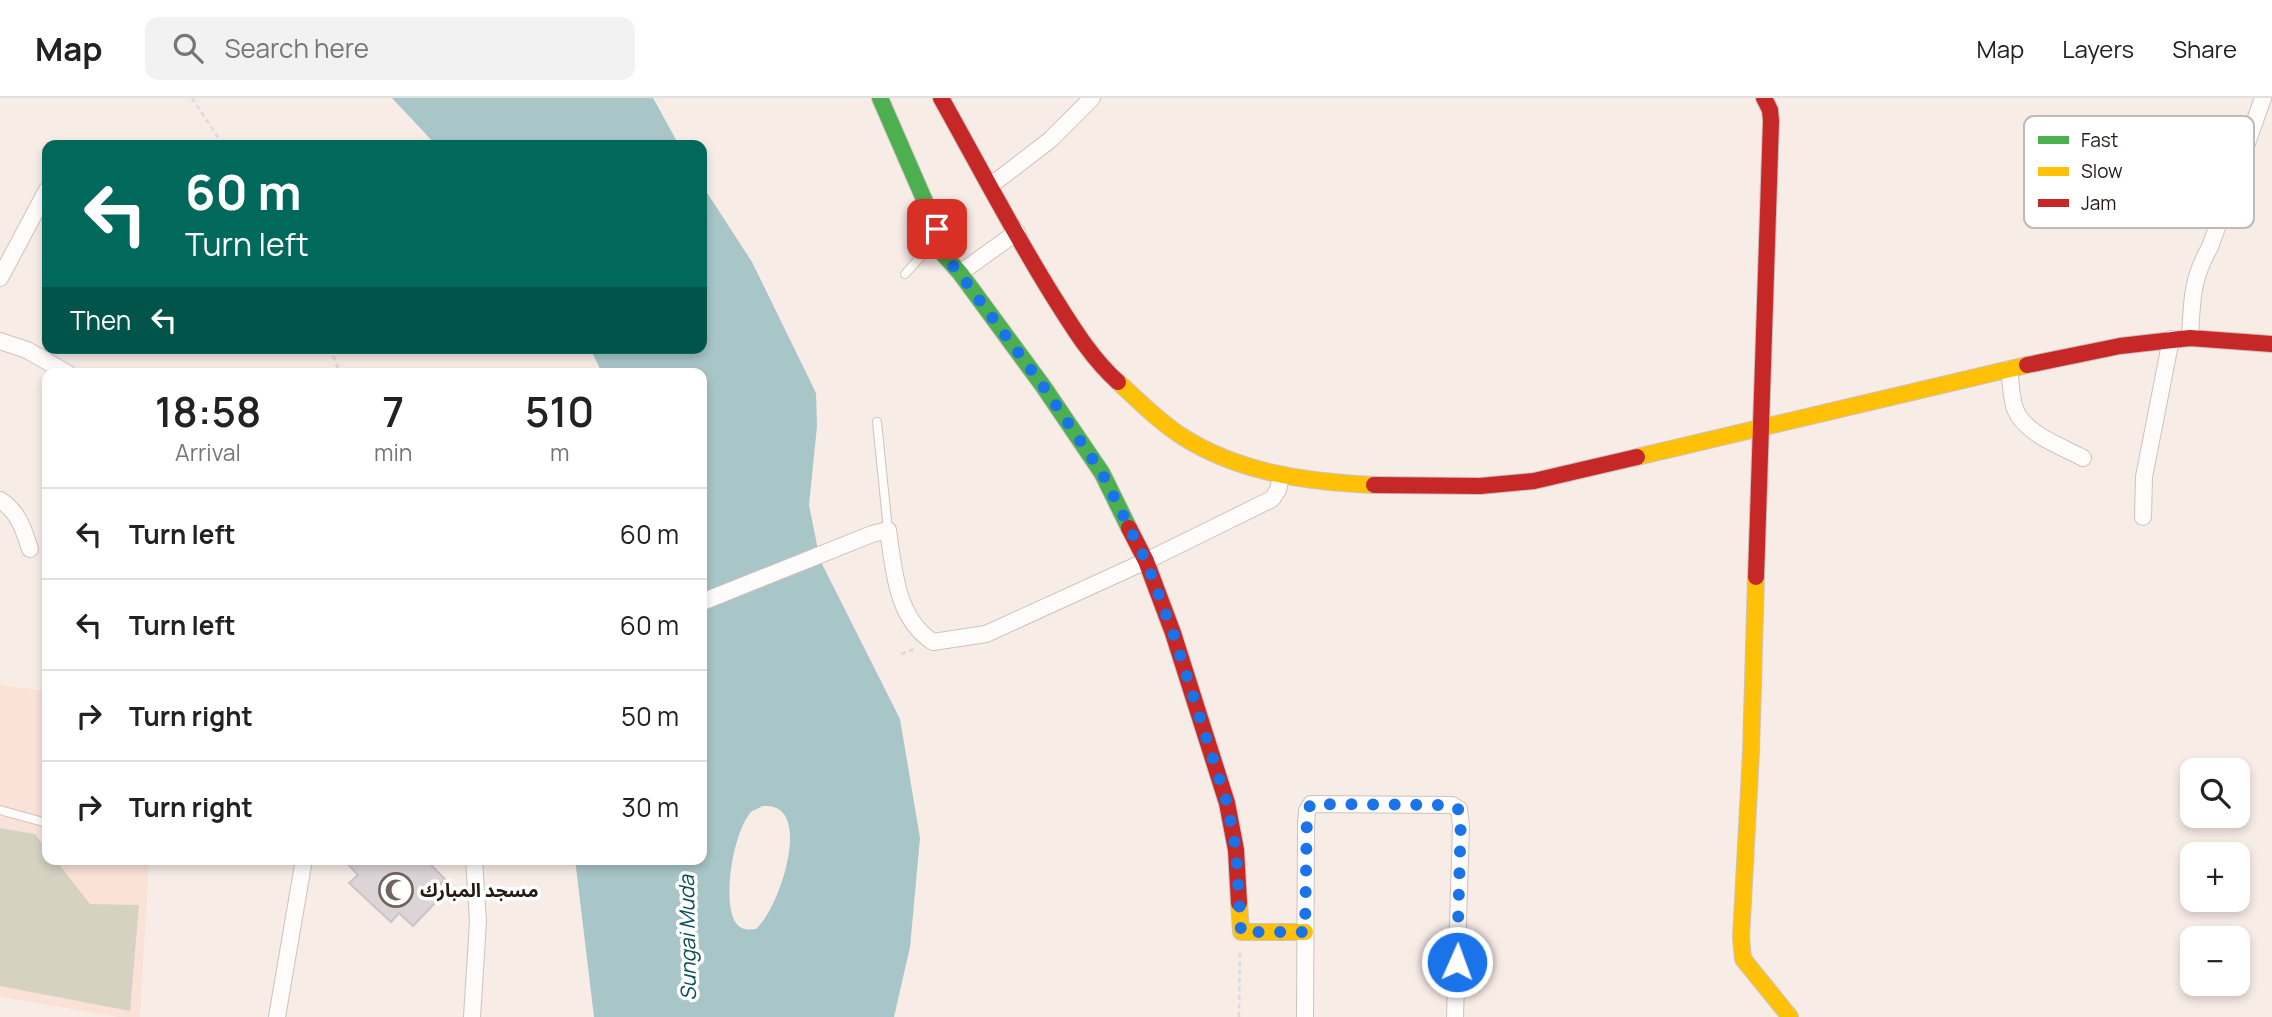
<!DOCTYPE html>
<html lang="en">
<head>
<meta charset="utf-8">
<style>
	:root { --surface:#fff; --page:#f2f2f2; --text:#222; --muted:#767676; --line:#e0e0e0 }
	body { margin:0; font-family:Manrope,"Noto Sans Arabic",sans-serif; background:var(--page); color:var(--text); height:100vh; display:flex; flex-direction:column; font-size:26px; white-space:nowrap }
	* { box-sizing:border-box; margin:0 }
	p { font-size:23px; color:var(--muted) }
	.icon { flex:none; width:38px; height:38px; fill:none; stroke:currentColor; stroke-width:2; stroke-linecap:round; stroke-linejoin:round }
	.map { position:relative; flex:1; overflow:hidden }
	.panel { position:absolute; left:42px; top:270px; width:665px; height:497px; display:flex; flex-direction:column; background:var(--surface); border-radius:14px; box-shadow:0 4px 10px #0003 }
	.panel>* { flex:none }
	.top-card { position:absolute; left:42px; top:42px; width:665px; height:214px; border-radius:14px; box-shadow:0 4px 10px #0003; background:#00695c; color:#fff; overflow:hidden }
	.buttons { position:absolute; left:2180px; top:660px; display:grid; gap:14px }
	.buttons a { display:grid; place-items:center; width:70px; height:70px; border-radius:14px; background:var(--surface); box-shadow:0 4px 10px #0003; font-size:35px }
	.pin { position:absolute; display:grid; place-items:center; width:60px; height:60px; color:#fff; margin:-30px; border-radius:14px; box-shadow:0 4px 10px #0006 }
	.me { position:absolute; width:77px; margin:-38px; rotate:2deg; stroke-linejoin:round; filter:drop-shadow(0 0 5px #0008) }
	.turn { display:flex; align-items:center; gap:24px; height:147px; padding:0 28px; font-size:32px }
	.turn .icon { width:91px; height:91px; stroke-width:2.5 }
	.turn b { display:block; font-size:49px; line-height:60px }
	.then { display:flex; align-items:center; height:66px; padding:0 28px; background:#0003; gap:14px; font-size:26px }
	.eta { display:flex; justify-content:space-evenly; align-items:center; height:119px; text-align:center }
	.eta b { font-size:42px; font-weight:600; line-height:49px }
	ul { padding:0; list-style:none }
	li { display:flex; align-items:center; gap:21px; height:91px; padding:0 28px; border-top:2px solid var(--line) }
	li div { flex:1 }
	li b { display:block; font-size:26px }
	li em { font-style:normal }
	header { display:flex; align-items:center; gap:42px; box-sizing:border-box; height:98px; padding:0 35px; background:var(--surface); border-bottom:2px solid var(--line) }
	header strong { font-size:33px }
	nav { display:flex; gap:38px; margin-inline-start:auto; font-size:24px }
	.search { width:490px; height:63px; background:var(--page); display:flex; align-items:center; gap:18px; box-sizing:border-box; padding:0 24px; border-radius:14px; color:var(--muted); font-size:26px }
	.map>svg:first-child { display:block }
	.built { fill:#fae2d9 }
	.green { fill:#d6d2c2 }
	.water { fill:#a8c5c7; fill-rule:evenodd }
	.building { fill:#ddd4d8; stroke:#cbc3c6; stroke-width:2 }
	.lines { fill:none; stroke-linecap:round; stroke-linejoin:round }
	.lane-casing { stroke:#cec2bd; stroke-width:10 }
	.street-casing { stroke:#cec2bd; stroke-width:18 }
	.fast-casing { stroke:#cec2bd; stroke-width:18 }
	.slow-casing { stroke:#cec2bd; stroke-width:18 }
	.jam-casing { stroke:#cec2bd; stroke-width:18 }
	.path { stroke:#dedad9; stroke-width:2.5; stroke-dasharray:5 3.5; stroke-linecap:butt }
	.lane { stroke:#fefcfb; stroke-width:8 }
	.street { stroke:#fefcfb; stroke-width:16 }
	.fast { stroke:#4caf50; stroke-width:16 }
	.slow { stroke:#ffc107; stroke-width:16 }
	.jam { stroke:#c62828; stroke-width:16 }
	.route { stroke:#1a73e8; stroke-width:12; stroke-dasharray:0 21.6 }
	.labels { text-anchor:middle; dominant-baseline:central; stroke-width:7; stroke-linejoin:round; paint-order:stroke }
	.poi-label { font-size:19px; font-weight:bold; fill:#261a15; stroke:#fff; text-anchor:start }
	.water-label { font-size:21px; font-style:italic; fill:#084f56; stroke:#fff }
	.key { fill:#fff; stroke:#bebab9; stroke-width:2 }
	.key-label { font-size:19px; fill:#261a15 }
</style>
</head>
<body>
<header>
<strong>Map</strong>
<div class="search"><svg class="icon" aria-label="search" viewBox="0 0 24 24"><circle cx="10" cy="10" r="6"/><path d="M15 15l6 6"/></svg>Search here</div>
<nav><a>Map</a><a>Layers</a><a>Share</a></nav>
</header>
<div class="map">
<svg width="2272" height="919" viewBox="0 0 2272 919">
	<rect width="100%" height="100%" fill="#f8ece7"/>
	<!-- built -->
	<path class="built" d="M0,587L47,593V761H149L140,919H118L0,899Z"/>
	<!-- green -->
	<path class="green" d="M0,730L35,736L47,752V761H55L90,806L139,807L130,913L0,888Z"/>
	<!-- water -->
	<path class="water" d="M392,0H653L679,47H436Z
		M702,87L752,164L816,295L817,328L809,407L820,462L900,621L920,740L910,849L894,919H594L575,761H702V275H602L590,250H702ZM762,708C770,708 776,708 782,714C804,735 776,814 756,831C748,832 741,832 736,825C721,804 734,730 752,713C753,713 761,709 762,708Z"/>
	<!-- building -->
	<path class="building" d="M343,761H425L445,781L429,798L436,804L413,828L399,815L391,824L349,785L358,777Z"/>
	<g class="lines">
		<!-- lane casing -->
		<g class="lane-casing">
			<path id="lane" d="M905,176L934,144
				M877,324L888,432
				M0,712L47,725"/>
		</g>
		<!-- street casing -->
		<g class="street-casing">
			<path id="street" d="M990,88L1050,42L1092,0
				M960,175L1017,134
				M0,180L47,92
				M2190,240C2192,204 2191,182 2210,149L2263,0
				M0,243L27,252L67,275
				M2009,271C2011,284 2011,299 2015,311C2025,336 2061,348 2083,360
				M0,402C18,413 24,432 30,451
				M2143,419L2144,379L2171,241
				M702,504L872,436L888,432C894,472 896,520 933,544L986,536L1146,463L1272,401L1278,392L1281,378
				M277,919L304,761
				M472,919L478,823L474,761
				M1305,919L1306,726L1307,713L1311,706L1452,707L1459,711L1461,728L1455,919"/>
		</g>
		<!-- fast casing -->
		<g class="fast-casing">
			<path id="fast" d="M880,0L937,131V149L960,175L1043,288L1102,375L1129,430"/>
		</g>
		<!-- slow casing -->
		<g class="slow-casing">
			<path id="slow" d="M1118,284C1139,303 1159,324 1183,339C1240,375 1308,384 1374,387
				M1637,359L2027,267
				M1756,479L1751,654L1741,840L1743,861L1790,919
				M1239,805L1241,834H1305"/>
		</g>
		<!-- jam casing -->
		<g class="jam-casing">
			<path id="jam" d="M941,0C978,66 1013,134 1053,198C1072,228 1091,260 1118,284
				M2027,267L2120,248L2190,240L2272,246
				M1374,387L1480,388L1534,383L1637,359
				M1129,430L1146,463L1173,535L1227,705L1236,752L1239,805
				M1756,479L1771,23L1770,12L1764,0"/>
		</g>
		<!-- path -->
		<path class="path" d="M192,0L223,47
			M330,250L340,275
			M901,556L917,550
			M1239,919L1240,852"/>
		<!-- lane -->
		<use href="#lane" class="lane"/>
		<!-- street -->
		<use href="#street" class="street"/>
		<!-- fast -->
		<use href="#fast" class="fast"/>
		<!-- slow -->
		<use href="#slow" class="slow"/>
		<!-- jam -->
		<use href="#jam" class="jam"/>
	</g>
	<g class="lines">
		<!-- route -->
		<path class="route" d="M937,131V149L960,176L1043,288L1102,375L1146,463L1173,535L1227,705L1236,752L1241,834H1305L1307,713L1311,706L1452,707L1458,711L1461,716L1457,864"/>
	</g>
	<!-- icons -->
	<defs>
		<g id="mosque-ring" transform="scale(1.75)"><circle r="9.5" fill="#fff" stroke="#70645e" stroke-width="1.5"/><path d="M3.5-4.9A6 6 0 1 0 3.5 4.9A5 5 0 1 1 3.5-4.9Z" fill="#70645e"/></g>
	</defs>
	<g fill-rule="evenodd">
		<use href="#mosque-ring" x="396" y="792"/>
	</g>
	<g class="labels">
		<!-- poi labels -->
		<g class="poi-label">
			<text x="420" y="792">مسجد المبارك</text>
		</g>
		<!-- water labels -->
		<g class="water-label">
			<text transform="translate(687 840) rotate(-91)">Sungai Muda</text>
		</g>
	</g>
	<!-- legend -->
	<rect x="2024" y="18" width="230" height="112" rx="10" class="key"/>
	<rect x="2038" y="38" width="31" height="8" fill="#4caf50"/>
	<rect x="2038" y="69" width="31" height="9" fill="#ffc107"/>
	<rect x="2038" y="101" width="31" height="8" fill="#c62828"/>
	<g class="key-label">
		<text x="2081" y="49">Fast</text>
		<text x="2081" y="80">Slow</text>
		<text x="2081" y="112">Jam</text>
	</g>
</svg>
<div class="buttons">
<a><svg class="icon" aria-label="search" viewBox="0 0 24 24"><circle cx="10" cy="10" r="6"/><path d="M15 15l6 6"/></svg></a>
<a>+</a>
<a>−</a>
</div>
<div class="pin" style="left:937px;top:131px;background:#d93025"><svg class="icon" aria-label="arrive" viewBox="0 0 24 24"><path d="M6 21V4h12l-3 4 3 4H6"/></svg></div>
<svg class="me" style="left:1457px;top:864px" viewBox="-20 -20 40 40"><circle r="17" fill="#1a73e8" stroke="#fff" stroke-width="3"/><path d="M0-11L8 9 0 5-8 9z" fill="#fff"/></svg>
<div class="top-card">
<div class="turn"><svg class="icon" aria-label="left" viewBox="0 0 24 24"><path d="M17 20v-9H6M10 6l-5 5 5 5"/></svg><div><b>60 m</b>Turn left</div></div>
<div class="then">Then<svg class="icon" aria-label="left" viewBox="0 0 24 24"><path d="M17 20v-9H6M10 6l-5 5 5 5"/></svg></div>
</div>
<section class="panel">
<div class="eta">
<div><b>18:58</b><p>Arrival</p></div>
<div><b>7</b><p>min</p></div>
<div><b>510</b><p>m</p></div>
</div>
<ul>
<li><svg class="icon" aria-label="left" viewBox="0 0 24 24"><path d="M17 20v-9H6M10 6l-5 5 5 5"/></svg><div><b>Turn left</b></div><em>60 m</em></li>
<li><svg class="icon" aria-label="left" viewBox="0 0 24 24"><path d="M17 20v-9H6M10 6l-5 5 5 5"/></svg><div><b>Turn left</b></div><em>60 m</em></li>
<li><svg class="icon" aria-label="right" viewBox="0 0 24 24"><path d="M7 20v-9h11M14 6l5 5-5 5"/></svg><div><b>Turn right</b></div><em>50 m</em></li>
<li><svg class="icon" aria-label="right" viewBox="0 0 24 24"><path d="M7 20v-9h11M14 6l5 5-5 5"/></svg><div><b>Turn right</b></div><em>30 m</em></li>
</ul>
</section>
</div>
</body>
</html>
